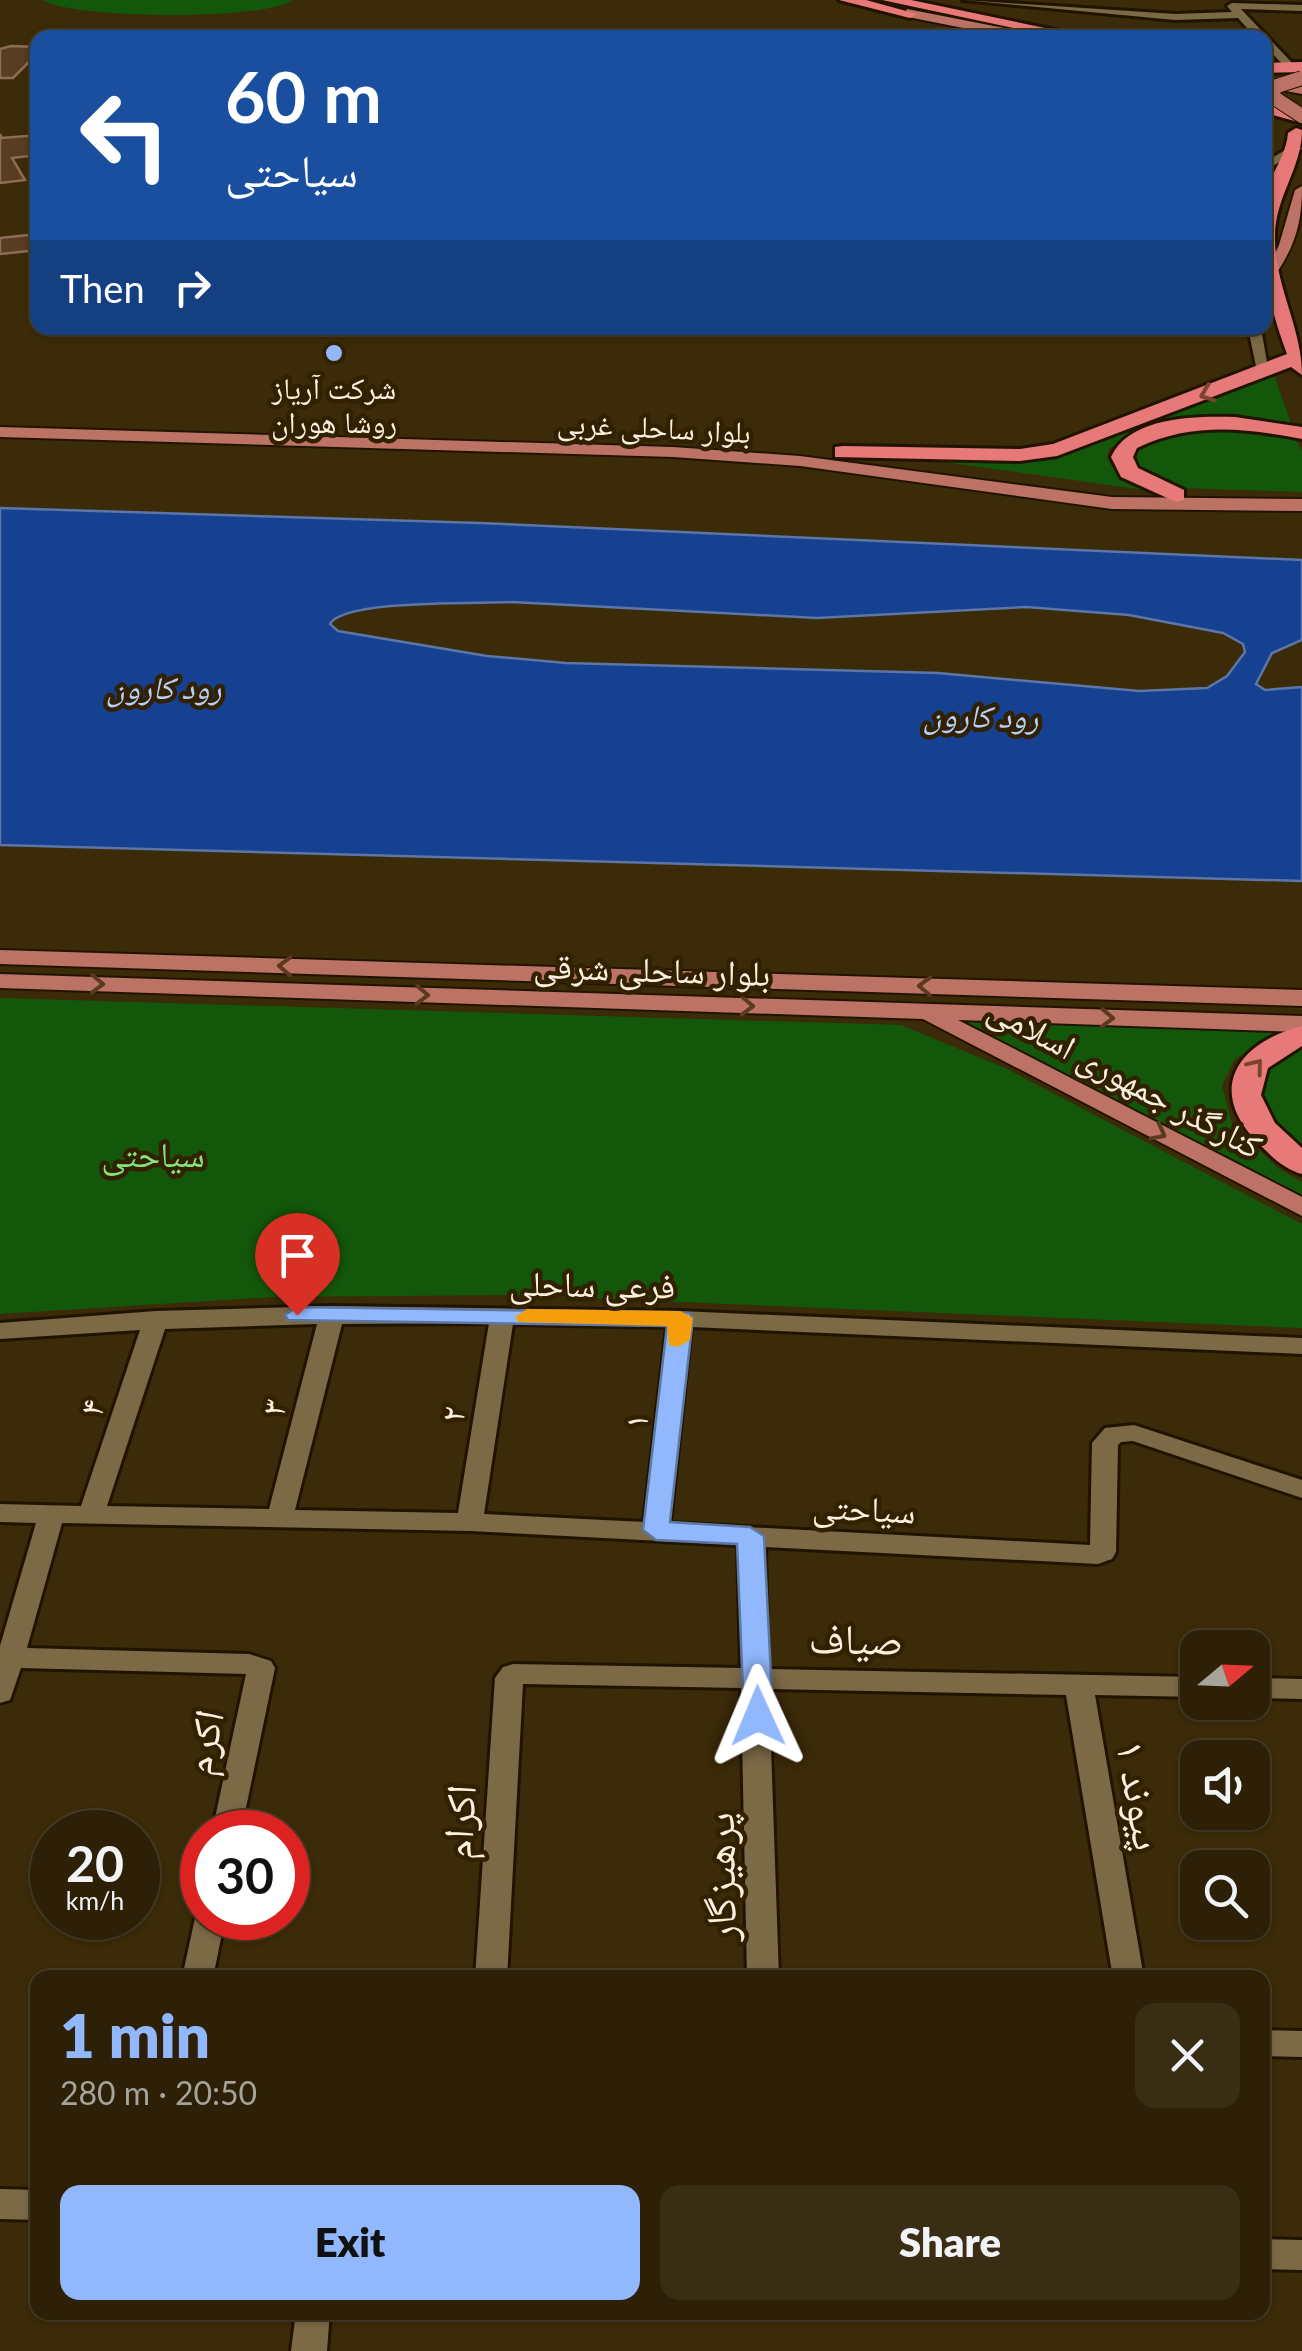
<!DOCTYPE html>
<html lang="en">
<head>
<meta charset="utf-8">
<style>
	:root { --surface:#2d2006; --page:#392d14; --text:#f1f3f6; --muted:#a7a39b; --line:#483e28; --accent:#91b8fd }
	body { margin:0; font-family:Lato,"Noto Naskh Arabic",sans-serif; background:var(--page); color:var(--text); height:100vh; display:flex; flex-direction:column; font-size:38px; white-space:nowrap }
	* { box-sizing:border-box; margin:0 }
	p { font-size:32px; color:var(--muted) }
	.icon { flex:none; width:55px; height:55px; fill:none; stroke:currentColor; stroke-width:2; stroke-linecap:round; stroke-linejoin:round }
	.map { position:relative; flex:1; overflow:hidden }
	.side { position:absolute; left:30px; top:1970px; width:1240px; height:350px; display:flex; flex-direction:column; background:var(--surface); border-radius:20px; box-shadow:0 2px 8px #0004,0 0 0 2px var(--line) }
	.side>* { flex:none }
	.top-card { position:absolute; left:30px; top:30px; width:1242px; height:305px; border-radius:20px; box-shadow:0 2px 8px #0004,0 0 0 2px var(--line); background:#1a4fa0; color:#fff; overflow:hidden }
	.needle { width:65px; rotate:71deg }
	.buttons { position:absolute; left:1180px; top:1630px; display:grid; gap:20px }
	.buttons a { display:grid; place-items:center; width:90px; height:90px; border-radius:20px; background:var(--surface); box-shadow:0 2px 8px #0004,0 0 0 2px var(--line); font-size:50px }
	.speed { position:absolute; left:30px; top:1810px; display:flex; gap:20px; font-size:50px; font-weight:700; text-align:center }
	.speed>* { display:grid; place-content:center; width:130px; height:130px; border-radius:50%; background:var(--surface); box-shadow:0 2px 8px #0004,0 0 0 2px var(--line); line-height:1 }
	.speed small { font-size:25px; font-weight:400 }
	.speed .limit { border:15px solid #d22; background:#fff; color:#111 }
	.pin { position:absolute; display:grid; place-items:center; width:85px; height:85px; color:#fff; margin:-102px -42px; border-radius:50% 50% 50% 0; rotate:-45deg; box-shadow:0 0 10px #0007 }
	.pin .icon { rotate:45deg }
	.me { position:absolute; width:110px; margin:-55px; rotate:359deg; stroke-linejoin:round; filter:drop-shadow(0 0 8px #0008) }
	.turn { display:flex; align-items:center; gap:35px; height:210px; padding:0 30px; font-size:45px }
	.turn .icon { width:130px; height:130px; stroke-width:2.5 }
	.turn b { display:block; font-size:70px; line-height:85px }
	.then { display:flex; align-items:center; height:95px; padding:0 30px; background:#0003; gap:20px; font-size:38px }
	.round { display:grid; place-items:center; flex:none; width:105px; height:105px; border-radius:20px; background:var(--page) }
	.summary { display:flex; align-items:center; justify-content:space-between; height:170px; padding:0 30px }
	h1 { font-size:60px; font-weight:800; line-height:75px; color:var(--accent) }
	.button { display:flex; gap:20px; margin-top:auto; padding:20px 30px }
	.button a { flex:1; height:115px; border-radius:20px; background:var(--accent); color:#111; font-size:40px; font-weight:800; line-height:115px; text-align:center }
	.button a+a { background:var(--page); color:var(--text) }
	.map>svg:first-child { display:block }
	.green { fill:#13580a }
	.water { fill:#164190; stroke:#5b76a7; stroke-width:2.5; fill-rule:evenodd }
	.building { fill:#583c23; stroke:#8d6e54; stroke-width:2.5 }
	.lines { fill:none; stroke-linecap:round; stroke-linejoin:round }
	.minor-casing { stroke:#201400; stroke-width:6 }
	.major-casing { stroke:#201400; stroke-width:4 }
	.highway-casing { stroke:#201400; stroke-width:6 }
	.minor { fill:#7c6946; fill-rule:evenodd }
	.major { fill:#bc7365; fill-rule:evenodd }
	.highway { fill:#e77979; fill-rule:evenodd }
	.major-bridge-casing { stroke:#201400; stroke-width:16; stroke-linecap:butt }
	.major-bridge { stroke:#bc7365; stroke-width:14 }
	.oneway { stroke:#7a4430 }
	.oneway2 { stroke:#5b3a1e }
	.route { fill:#91b8fd; stroke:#5e78a4; stroke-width:2.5 }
	.slow { fill:#f59e0b }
	.poi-dot { fill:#91b8fd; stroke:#322100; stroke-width:4 }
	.labels { text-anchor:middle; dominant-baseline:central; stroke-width:9; stroke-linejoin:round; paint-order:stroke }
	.far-poi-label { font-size:30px; fill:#fbf0de; stroke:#322100 }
	.far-street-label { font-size:30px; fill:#fbf0de; stroke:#322100 }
	.far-water-label { font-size:32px; font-style:italic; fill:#b5cffb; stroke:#322100 }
	.street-label { font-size:35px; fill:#fbf0de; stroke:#322100 }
	.park-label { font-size:35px; fill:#85e478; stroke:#322100 }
	.near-street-label { font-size:42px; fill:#fbf0de; stroke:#322100 }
</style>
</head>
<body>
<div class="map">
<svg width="1302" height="2351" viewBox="0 0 1302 2351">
	<rect width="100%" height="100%" fill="#3c2b08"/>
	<!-- green -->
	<path class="green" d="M43,0H293C265,21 71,19 43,0Z
		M1273,372L1292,426L1150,430L1109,448L1107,458L1119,476L1152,491L893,455L1062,454Z
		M1209,427L1292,433L1302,451V492L1182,488L1132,469L1130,452L1152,439Z
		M0,998L901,1025L1007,1069L1302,1224V1328L510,1295L272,1297L0,1314Z
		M945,1018L1286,1030L1235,1059L1222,1085L1232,1124L1279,1169L1302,1182V1199Z
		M1302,1045V1154C1290,1143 1267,1129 1261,1114C1248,1083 1274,1055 1302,1045Z"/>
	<!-- water -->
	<path class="water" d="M0,508L480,523L1302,560V640L1272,653L1256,684L1265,690L1302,687V881L0,845ZM512,602L817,618L1026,607L1129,615L1223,633L1243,644L1245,652L1227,676L1207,688L1139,691L938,673L566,663L487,656L338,631L330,624C344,599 480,604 512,602Z"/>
	<!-- building -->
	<path class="building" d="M11,46L38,47V53L13,78H0V49Z
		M0,134L2,138L38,135V155L12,158L25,180L0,183Z
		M38,234V250L0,254V238Z"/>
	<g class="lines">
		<!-- minor casing -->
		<g class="minor-casing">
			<path id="minor" d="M963,0L1175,14L1232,12L1227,6L1232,3L1302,5V11L1241,9L1296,67L1287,69L1265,46V38H1256L1238,18L1175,20Z
				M1292,146L1302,148L1265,171V162Z
				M1248,328H1261L1269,374L1257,371Z
				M332,1306L680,1311L1302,1338V1354L691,1327L670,1523L1090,1545L1092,1443L1105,1428L1134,1425L1302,1480V1498L1133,1441L1121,1442L1118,1445L1116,1552L1112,1559L1098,1564L765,1547L768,1669L1198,1677V1697L1095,1695L1144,1978H1113L1066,1695L769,1689L779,1978H747L741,1688L523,1684L507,1978H475L495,1678L503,1667L513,1664L741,1668L738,1545L470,1531L62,1523L27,1648L249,1654L271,1661L275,1668L241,1832H212L246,1674L21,1668L10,1700L0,1703V1646L36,1523L0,1522V1504L81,1506L140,1330L0,1339V1323L156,1311ZM489,1323L458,1513L295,1510L342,1324ZM317,1324L269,1509L107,1506L165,1329ZM513,1324L667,1327L644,1522L484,1514Z
				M1252,1678L1302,1679V1699L1252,1698Z
				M202,1908V1918H225L213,1978H182L195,1918Z
				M1262,2030L1302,2031V2057L1262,2056Z
				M0,2189L38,2190V2220L0,2219Z
				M1262,2239L1302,2240V2270L1262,2269Z
				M296,2312H330L327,2351H291Z"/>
		</g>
		<!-- major casing -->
		<g class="major-casing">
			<path id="major" d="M907,9L1035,34L1041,38H1013L903,16Z
				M1265,79L1302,86V94L1265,87Z
				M1302,186C1302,222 1296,244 1276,274H1265L1279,245L1295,190Z
				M0,427L673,447L800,456L1112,497L1302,499V511L1112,509L800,466L673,457L0,437Z
				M0,950L1302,990V1006L0,964Z
				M0,974L1302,1016V1032L958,1020L1302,1197V1216L923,1019L0,988Z"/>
		</g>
		<!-- highway casing -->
		<g class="highway-casing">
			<path id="highway" d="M839,0H866L917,14L910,18Z
				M882,0H911L1093,38H1060Z
				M1302,62V72L1265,73V63Z
				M1265,103L1302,113V123L1265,113Z
				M1296,128L1302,130C1302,168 1275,197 1275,236C1274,285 1302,327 1302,375L1291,367L1057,456L1020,461L835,457V447L843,446L1020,449L1053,444L1287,354C1268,304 1258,254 1265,200C1268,176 1286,158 1288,133Z
				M1235,417L1302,427V439C1245,428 1191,422 1137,448L1133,457L1138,468L1184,490V500L1176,502L1121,477L1111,457C1130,416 1196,416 1235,417Z
				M1302,1026V1046L1268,1068L1261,1095L1275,1123L1302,1148V1174C1284,1169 1271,1156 1258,1143C1205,1089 1238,1042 1302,1026Z"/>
		</g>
		<!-- minor -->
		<use href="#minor" class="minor"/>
		<!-- major -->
		<use href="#major" class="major"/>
		<!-- highway -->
		<use href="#highway" class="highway"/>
		<!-- major-bridge casing -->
		<g class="major-bridge-casing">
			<path id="major-bridge" d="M1302,78L1274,87L1273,97L1302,116"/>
		</g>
		<!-- major-bridge -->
		<use href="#major-bridge" class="major-bridge"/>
	</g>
	<!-- one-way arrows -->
	<defs><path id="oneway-chevron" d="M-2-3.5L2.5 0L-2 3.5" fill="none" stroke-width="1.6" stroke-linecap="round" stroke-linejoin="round" transform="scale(2.5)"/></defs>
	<g class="oneway">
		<use href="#oneway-chevron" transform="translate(1207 394) rotate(159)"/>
		<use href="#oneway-chevron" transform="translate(1256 1066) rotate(-51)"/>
	</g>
	<g class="oneway2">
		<use href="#oneway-chevron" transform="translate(285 966) rotate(-178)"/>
		<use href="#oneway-chevron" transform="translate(97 984) rotate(2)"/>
		<use href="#oneway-chevron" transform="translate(925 986) rotate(-178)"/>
		<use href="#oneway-chevron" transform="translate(422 995) rotate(2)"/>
		<use href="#oneway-chevron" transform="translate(747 1006) rotate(2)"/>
		<use href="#oneway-chevron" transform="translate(1107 1018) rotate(2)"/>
		<use href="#oneway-chevron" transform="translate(1159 1133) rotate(28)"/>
	</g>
	<!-- route -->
	<path class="route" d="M297,1307L689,1313L693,1318L670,1522L750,1527L764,1536L773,1716L768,1724H748L744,1716L737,1544L656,1540L643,1530L667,1326L288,1320L285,1315Z"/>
	<!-- slow -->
	<path class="slow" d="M527,1309L680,1311L693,1318L690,1340L678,1347L669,1345L667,1326L519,1322L515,1317Z"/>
	<!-- markers -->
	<circle class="poi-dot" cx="334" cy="353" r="10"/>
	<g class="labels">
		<!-- far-poi labels -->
		<g class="far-poi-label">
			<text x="334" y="387">شرکت آریاز<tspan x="334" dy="34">روشا هوران</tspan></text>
		</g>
		<!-- far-street labels -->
		<g class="far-street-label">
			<text transform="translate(654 426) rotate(3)">بلوار ساحلی غربی</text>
		</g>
		<!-- far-water labels -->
		<g class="far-water-label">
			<text x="164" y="686">رود کارون</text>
			<text transform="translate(981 715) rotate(1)">رود کارون</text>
		</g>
		<!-- street labels -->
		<g class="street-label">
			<text transform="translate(652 968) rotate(2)">بلوار ساحلی شرقی</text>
			<text transform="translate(1126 1076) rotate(28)">کنارگذر جمهوری اسلامی</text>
			<text transform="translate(592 1283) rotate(1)">فرعی ساحلی</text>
			<text transform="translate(90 1407) rotate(-72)">۴</text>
			<text transform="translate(272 1407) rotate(-76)">۳</text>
			<text transform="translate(451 1414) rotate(-81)">۲</text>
			<text transform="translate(634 1421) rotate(-83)">۱</text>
			<text transform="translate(864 1507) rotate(3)">سیاحتی</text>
		</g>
		<!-- park labels -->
		<g class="park-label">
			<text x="153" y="1153">سیاحتی</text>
		</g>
		<!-- near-street labels -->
		<g class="near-street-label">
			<text transform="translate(856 1638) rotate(1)">صیاف</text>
			<text transform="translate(202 1742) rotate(-78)">اکرم</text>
			<text transform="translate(1141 1795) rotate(80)">پیوند ۱</text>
			<text transform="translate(458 1822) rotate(-87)">اکرام</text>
			<text transform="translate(719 1877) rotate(-91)">پرهیزگار</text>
		</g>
	</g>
</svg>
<div class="buttons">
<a><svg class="needle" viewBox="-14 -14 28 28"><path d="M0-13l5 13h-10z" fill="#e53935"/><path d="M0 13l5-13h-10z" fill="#a7a39b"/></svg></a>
<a><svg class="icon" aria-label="sound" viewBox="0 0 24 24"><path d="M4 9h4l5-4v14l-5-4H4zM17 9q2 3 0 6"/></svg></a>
<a><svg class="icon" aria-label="search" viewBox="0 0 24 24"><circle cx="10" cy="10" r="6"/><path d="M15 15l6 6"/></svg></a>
</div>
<div class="speed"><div>20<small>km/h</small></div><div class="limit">30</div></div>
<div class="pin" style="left:297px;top:1315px;background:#d93025"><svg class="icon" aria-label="arrive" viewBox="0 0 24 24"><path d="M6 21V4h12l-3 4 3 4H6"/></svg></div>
<svg class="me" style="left:758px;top:1716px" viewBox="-20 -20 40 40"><path d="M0-17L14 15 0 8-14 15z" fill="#91b8fd" stroke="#fff" stroke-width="4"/></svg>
<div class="top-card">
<div class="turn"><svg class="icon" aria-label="left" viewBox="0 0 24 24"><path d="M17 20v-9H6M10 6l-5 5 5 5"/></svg><div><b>60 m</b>سیاحتی</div></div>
<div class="then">Then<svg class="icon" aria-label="right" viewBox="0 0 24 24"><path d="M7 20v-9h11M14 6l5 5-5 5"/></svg></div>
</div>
<section class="side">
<div class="summary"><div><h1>1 min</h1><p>280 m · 20:50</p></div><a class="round"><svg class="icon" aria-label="close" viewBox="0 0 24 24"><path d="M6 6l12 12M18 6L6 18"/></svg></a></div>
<div class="button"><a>Exit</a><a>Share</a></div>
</section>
</div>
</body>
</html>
